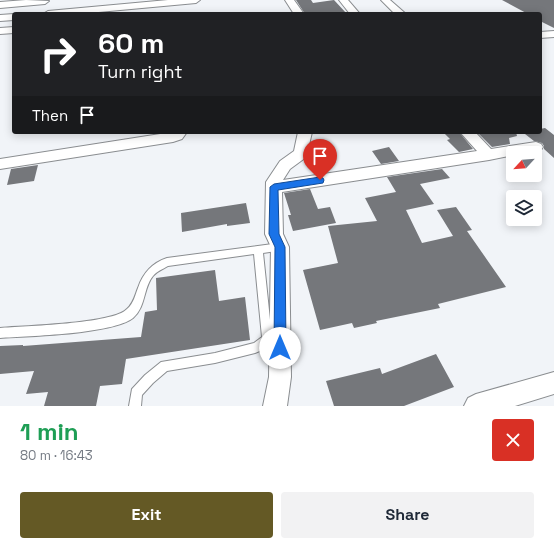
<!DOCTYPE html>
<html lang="en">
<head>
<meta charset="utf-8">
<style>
	:root { --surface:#fff; --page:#f2f2f3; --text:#1f2937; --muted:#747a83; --accent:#645925 }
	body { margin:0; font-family:"Space Grotesk",sans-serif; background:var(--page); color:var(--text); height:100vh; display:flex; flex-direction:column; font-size:15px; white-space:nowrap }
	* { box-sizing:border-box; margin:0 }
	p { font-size:13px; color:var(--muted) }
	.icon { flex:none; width:22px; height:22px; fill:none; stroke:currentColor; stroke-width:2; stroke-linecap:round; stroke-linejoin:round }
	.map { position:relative; height:406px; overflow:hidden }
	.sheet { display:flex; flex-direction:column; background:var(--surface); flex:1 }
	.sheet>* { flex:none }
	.top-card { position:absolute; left:12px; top:12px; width:530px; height:122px; border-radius:4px; box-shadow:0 2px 10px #0003; background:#202124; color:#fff; overflow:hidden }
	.needle { width:26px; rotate:244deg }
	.controls { position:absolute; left:506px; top:146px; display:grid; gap:8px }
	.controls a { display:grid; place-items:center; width:36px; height:36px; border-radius:4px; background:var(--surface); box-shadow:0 2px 10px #0003; font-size:20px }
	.pin { position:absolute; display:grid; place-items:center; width:34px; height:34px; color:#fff; margin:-41px -17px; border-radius:50% 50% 50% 0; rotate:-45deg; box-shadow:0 0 4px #0007 }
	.pin .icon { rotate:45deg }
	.me { position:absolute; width:44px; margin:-22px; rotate:0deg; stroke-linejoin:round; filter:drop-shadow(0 0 3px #0008) }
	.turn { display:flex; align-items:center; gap:14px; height:84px; padding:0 20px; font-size:18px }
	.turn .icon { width:52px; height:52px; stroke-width:2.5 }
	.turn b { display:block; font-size:28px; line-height:34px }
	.then { display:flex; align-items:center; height:38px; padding:0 20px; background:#0003; gap:8px; font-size:15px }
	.round { display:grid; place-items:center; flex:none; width:42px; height:42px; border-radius:4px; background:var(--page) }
	.headline { display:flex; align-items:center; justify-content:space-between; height:68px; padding:0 20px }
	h1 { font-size:24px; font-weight:700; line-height:30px; color:#1e9e55 }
	.cta { display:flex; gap:8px; margin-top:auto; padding:8px 20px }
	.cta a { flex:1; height:46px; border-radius:4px; background:var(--accent); color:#fff; font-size:16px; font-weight:700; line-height:46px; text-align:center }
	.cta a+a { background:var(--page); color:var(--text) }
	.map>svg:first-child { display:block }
	.building { fill:#75777b }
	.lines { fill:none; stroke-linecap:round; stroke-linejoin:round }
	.lane-casing { stroke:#8a8d90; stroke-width:2 }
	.street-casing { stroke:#8a8d90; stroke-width:2 }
	.lane { fill:#fff; fill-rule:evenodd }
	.street { fill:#fff; fill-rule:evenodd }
	.route { fill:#1a73e8; stroke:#114b97 }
</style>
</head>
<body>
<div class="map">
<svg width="554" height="406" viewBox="0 0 554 406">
	<rect width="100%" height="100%" fill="#f1f4f8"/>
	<!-- building -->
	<path class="building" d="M296,0H311L313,3L334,0L347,14H305Z
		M502,0H554V28L540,21V14H528Z
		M545,128L554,135V158L544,149V146L542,143L534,141L525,134L540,132V129Z
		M443,132H459L473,149L459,152L447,140L450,139Z
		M477,132H516L517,136L509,138L510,144L492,147Z
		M389,147L399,161L381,164L372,151Z
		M38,165L34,181L7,185L11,169Z
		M442,169L450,178L420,184L434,204L406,210L422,243L453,236L437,210L456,207L472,230L467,231L506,287L438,304L440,308L376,321L377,323L354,328L352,323L320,330L303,270L338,263L328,226L377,221L365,198L396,192L387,177Z
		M310,189L318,209L330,207L336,223L293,231L288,215H291L284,193Z
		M246,203L250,223L227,226V224L182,232L181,213Z
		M215,270L219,301L245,297L250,340L126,359L122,384L100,386L96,406H44L48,392L26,394L34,371L0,374V346L23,345V346L141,337L145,312L157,310L156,278Z
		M436,354L454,387L404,406H334L326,381L380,368L382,374Z"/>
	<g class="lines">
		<!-- lane casing -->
		<g class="lane-casing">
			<path id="lane" d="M280,243L283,244L284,247L283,250L263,253L272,339L267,348L255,353L215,363L167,371L153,383L142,395L141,406H129L132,389L145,375L161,362L215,353L254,343L262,337L254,254L168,266C163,269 157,271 153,276C143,288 146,307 133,318C113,334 29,336 0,338V328C23,326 113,324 127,309C134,303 135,295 138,288C143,273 152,263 167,258Z"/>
		</g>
		<!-- street casing -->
		<g class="street-casing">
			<path id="street" d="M26,0L49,1L45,4L0,8V2Z
				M168,0H200L196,3L77,14H43L48,11Z
				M285,0H294L304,14H294Z
				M339,0H348L360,14H350Z
				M381,0H390L406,14H395Z
				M14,14V20L0,21V15Z
				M14,27V33L0,34V28Z
				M554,31V37L540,38V32Z
				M173,132H187L182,139L173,142L0,169V159Z
				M298,132H312L307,154L305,158L290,169L283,180L477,151L460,132H475L491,149L536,142L541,144L543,147L541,150L528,153H513V155L489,160L282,192L283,234L289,247L291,377L287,406H263L269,377L271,247L265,234L266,182L280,161L294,151Z
				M554,372V394L515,406H464L468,398L476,394Z"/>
		</g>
		<!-- lane -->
		<use href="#lane" class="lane"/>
		<!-- street -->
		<use href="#street" class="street"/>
	</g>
	<!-- route -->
	<path class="route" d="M320,177L323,178L324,180L323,183L278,190L279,234L285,247L286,348L284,352L280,354L276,352L274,348L275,247L269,234L270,187L274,184Z"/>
</svg>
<div class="controls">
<a><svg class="needle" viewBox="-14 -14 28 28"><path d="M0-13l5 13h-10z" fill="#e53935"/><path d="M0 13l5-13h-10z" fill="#747a83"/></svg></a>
<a><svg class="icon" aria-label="layers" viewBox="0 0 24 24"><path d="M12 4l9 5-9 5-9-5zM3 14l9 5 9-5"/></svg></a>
</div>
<div class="pin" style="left:320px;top:180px;background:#d93025"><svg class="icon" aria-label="arrive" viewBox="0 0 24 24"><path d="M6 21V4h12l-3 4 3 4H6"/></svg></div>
<svg class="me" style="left:280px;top:348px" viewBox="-20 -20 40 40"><circle r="19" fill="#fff"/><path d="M0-13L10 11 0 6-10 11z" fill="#1a73e8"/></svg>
<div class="top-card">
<div class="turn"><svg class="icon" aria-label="right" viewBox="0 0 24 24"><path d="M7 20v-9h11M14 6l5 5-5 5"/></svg><div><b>60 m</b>Turn right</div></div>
<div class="then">Then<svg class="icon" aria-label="arrive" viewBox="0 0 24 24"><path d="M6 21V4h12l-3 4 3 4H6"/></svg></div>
</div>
</div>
<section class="sheet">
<div class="headline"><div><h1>1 min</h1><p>80 m · 16:43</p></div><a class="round" style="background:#d93025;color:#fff"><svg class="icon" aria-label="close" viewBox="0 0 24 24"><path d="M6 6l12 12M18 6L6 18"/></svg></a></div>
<div class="cta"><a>Exit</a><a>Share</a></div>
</section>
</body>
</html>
